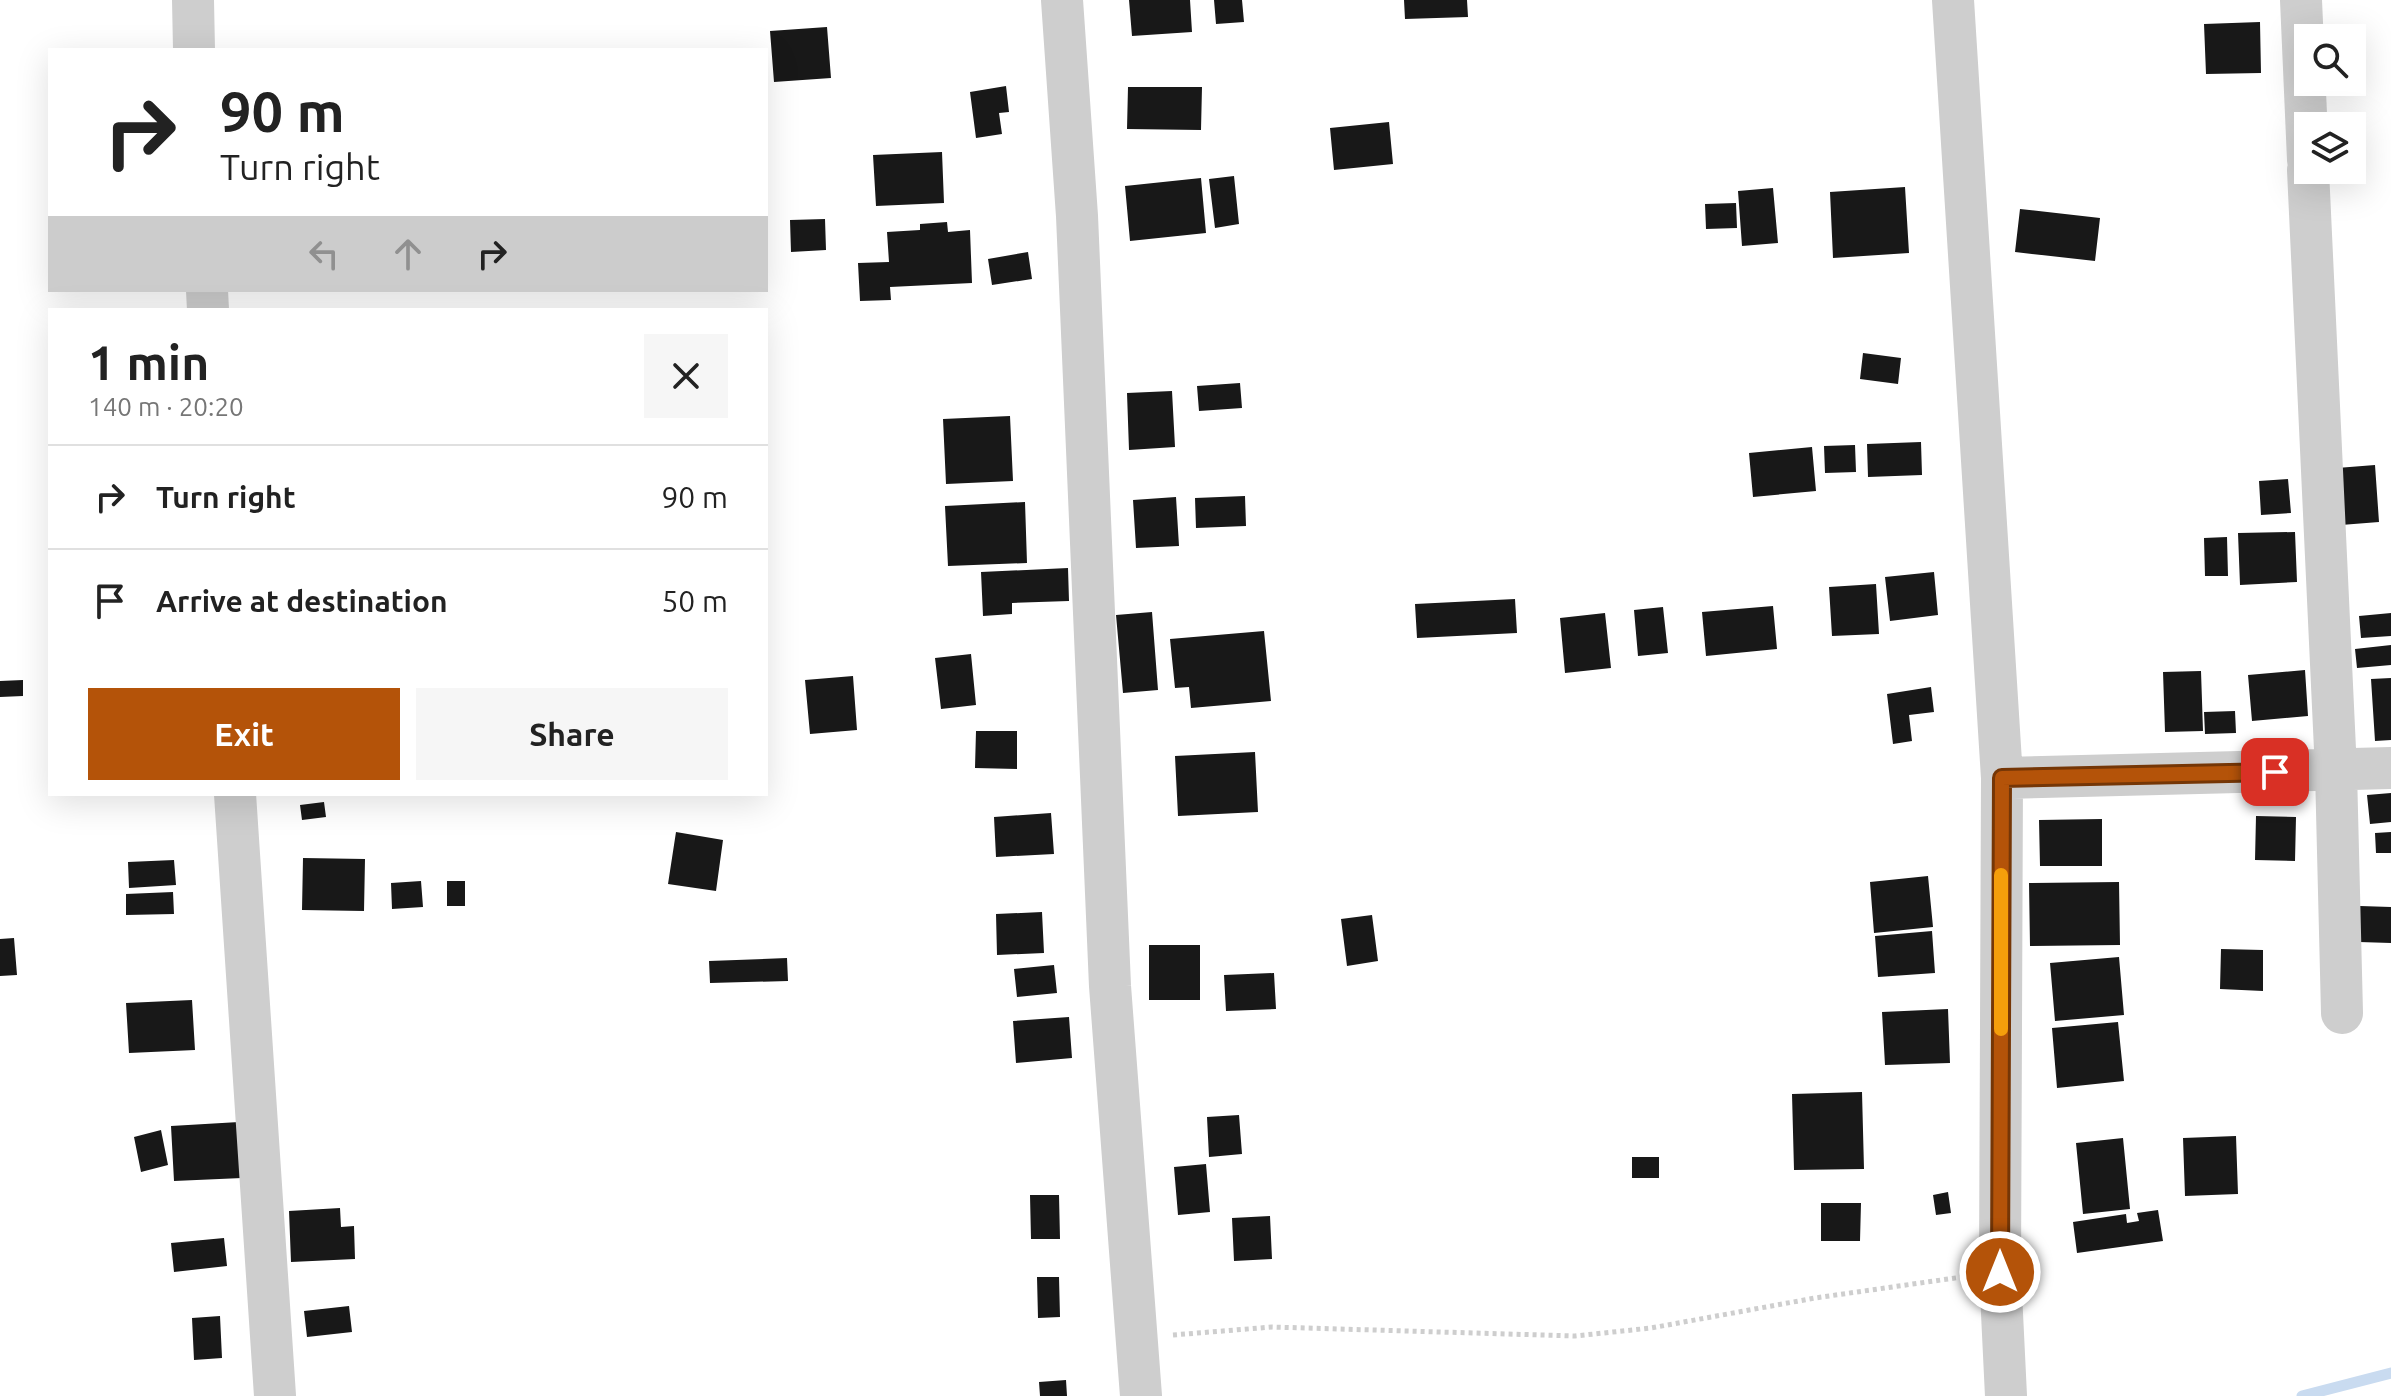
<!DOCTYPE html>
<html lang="en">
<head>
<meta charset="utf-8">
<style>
	:root { --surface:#fff; --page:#f6f6f6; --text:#222; --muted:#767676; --line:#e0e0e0; --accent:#b45309 }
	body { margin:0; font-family:Ubuntu,sans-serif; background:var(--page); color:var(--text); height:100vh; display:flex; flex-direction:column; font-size:30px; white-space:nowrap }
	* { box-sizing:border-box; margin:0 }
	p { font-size:26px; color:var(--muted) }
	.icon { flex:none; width:44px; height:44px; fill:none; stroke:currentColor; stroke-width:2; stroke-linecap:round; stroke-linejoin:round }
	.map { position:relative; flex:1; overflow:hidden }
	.panel { position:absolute; left:48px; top:308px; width:720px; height:488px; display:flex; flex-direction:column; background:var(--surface); border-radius:0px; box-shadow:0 8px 32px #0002 }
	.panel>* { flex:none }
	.top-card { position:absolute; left:48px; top:48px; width:720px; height:244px; border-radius:0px; box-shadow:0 8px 32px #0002; background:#fff; color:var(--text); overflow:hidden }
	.fabs { position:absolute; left:2294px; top:24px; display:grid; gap:16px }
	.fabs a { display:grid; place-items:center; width:72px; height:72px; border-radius:0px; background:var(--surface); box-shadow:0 8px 32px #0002; font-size:40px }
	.pin { position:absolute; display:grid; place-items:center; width:68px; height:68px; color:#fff; margin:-34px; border-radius:16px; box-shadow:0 4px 12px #0006 }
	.me { position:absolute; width:88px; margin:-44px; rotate:0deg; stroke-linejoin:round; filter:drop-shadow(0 0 6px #0008) }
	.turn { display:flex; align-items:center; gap:28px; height:168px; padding:0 40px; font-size:36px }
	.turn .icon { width:104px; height:104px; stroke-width:2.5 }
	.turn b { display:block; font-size:56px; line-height:68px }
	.lanes { display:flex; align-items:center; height:76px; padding:0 40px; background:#0003; justify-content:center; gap:40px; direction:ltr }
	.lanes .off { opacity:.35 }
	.round { display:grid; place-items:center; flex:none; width:84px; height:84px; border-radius:0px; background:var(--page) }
	.summary { display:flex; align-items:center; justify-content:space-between; height:136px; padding:0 40px }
	h1 { font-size:48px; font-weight:700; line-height:60px }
	.action { display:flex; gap:16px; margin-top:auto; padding:16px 40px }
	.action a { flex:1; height:92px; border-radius:0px; background:var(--accent); color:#fff; font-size:32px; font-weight:700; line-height:92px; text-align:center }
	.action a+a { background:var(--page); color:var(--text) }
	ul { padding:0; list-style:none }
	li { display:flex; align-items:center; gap:24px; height:104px; padding:0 40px; border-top:2px solid var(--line) }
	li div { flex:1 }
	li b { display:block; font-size:30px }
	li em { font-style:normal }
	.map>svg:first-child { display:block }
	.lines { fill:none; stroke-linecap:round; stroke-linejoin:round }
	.stream { stroke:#c9dbf0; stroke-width:11 }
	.building { fill:#181818 }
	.path { stroke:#cecece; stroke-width:5; stroke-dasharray:4 4; stroke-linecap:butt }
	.minor { stroke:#cecece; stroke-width:42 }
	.route-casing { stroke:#753606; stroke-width:20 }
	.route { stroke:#b45309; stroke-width:14 }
	.slow { stroke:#f59e0b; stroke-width:14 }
</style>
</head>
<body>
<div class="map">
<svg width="2391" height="1396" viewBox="0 0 2391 1396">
	<rect width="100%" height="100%" fill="#fff"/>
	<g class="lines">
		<!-- stream -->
		<path class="stream" d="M2302,1396L2391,1373"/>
	</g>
	<!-- building -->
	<path class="building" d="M1129,0H1190L1192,32L1132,36Z
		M1214,0H1242L1244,22L1216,24Z
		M1404,0H1467L1468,17L1405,19Z
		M2260,22L2261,73L2206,74L2204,24Z
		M827,27L831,78L774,82L770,31Z
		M1006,86L1009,112L999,113L1002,134L976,138L970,92Z
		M1128,87H1202L1201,130L1127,129Z
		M1389,122L1393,164L1334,170L1330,128Z
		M942,152L944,203L876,206L873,155Z
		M1234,176L1239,224L1215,228L1209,179Z
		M1201,178L1206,233L1130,241L1125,186Z
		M1905,187L1909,253L1833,258L1830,192Z
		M1773,188L1778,243L1742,246L1738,191Z
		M1736,203L1737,228L1706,229L1705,204Z
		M2020,209L2100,218L2095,261L2015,252Z
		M825,219L826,250L791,252L790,220Z
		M947,222L948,232L970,230L972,283L890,287L891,300L860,301L858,263L889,262L887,232L920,230V224Z
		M1028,252L1032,279L992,285L988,259Z
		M1863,353L1901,358L1898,384L1860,379Z
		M1240,383L1242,408L1199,411L1197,386Z
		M1172,391L1175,447L1129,450L1127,393Z
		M1010,416L1013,481L946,484L943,419Z
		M1921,442L1922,475L1868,477L1867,444Z
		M1855,445L1856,472L1825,473L1824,446Z
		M1812,447L1816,491L1753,497L1749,453Z
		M2375,465L2379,522L2341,525L2337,468Z
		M2288,479L2291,513L2261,515L2259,481Z
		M1245,496L1246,526L1196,528L1195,498Z
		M1176,497L1179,546L1136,548L1133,500Z
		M1025,502L1027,563L948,566L945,506Z
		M2295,532L2297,582L2240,585L2238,533Z
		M2227,537L2228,576H2205L2204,538Z
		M1068,568L1069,601L1012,603V614L983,616L981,572Z
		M1934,572L1938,615L1890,621L1885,577Z
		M1876,584L1879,634L1832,636L1829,587Z
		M1515,599L1517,633L1417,638L1415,604Z
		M1773,606L1777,649L1706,656L1702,612Z
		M1663,607L1668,653L1638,656L1634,610Z
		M1152,612L1158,690L1123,693L1116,615Z
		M1605,613L1611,668L1565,673L1560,618Z
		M2391,613V636L2361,638L2359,616Z
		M1264,631L1271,701L1191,708L1189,687L1175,688L1170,639Z
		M2391,645V665L2357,668L2355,649Z
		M971,654L976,705L941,709L935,658Z
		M2305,670L2308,716L2252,721L2248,675Z
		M2201,671L2203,731L2165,732L2163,672Z
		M853,676L857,730L810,734L805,680Z
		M2391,678V740L2375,741L2371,679Z
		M23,680V696L0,697V681Z
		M1931,687L1934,712L1909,715L1912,741L1893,744L1887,694Z
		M2235,711L2236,733L2205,734L2204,712Z
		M976,731H1017V769L975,768Z
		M1255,752L1258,812L1178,816L1175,756Z
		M2391,793V822L2370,824L2367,795Z
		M324,802L326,817L302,820L300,805Z
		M1051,813L1054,854L996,857L994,817Z
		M2256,816L2296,817L2295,861L2255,860Z
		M2102,819V866H2040L2039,820Z
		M676,832L723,840L716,891L668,884Z
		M2391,832V853H2376L2375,833Z
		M303,858L365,859L364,911L302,910Z
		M174,860L176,885L129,888L128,862Z
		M1928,876L1933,927L1874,933L1870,882Z
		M421,881L423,907L392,909L391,883Z
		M447,881H465V906H447Z
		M2119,882L2120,945L2030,946L2029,883Z
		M173,892L174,914L126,915V894Z
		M2360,906L2391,907V943L2359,942Z
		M1042,912L1044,953L997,955L996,914Z
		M1372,915L1378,961L1347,966L1341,919Z
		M1932,931L1935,973L1878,977L1875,936Z
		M14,938L17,975L0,976V939Z
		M1149,945H1200V1000H1149Z
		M2221,949L2263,950V991L2220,989Z
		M2119,957L2124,1015L2055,1021L2050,963Z
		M787,958L788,981L710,983L709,961Z
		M1054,965L1057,993L1017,997L1014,969Z
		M1274,973L1276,1009L1226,1011L1224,975Z
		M192,1000L195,1050L129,1053L126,1003Z
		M1948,1009L1950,1063L1885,1065L1882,1012Z
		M1069,1017L1072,1058L1016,1063L1013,1021Z
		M2118,1022L2124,1081L2057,1088L2052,1028Z
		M1862,1092L1864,1169L1794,1170L1792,1094Z
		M1239,1115L1242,1154L1209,1157L1207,1117Z
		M239,1122L242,1178L174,1181L171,1126Z
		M161,1130L168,1165L141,1172L134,1137Z
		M2236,1136L2238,1194L2185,1196L2183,1138Z
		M2123,1138L2130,1209L2083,1214L2076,1143Z
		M1632,1157H1659V1178H1632Z
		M1206,1164L1210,1212L1178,1215L1174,1167Z
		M1948,1192L1951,1213L1936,1215L1933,1195Z
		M1030,1195H1059L1060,1239H1031Z
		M1821,1203H1861L1860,1241H1821Z
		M340,1208L341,1227L354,1226L355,1259L291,1262L289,1211Z
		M2158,1210L2163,1241L2077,1253L2073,1222L2126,1214L2127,1223L2139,1221L2137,1213Z
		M1270,1216L1272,1259L1234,1261L1232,1218Z
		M224,1238L227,1266L174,1272L171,1243Z
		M1037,1277H1059L1060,1317L1038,1318Z
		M349,1306L352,1332L307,1337L304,1311Z
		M220,1316L222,1358L194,1360L192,1318Z
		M1066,1380L1067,1396H1040L1039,1382Z"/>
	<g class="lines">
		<!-- path -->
		<path class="path" d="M1173,1335L1272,1327L1575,1336L1651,1328L1815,1298L1962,1277"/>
		<!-- minor -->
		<path class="minor" d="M193,0L194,50
			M1062,0L1077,216L1110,986L1141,1396
			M1953,0L2002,778L2000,1272L2006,1396
			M2301,0L2308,160
			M2308,170L2336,771L2342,1013
			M207,290L208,310
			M2002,778L2391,768
			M235,794L275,1396"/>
	</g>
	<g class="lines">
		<!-- route casing -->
		<g class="route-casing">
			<path id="route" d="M2000,1272L2002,778L2275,772"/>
		</g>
		<!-- route -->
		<use href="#route" class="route"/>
		<!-- slow -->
		<path class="slow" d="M2001,1029V875"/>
	</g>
</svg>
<div class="fabs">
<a><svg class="icon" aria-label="search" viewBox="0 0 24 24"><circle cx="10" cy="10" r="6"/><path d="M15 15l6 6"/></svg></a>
<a><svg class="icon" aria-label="layers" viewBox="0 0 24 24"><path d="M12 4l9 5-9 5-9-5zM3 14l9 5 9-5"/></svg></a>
</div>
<div class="pin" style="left:2275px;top:772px;background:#d93025"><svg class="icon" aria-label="arrive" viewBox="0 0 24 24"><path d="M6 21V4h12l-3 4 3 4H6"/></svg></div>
<svg class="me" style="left:2000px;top:1272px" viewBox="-20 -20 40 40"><circle r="17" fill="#b45309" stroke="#fff" stroke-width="3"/><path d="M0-11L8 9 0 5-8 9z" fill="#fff"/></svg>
<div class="top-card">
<div class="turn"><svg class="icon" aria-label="right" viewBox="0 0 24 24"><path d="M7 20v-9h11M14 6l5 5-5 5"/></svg><div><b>90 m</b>Turn right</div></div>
<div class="lanes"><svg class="icon off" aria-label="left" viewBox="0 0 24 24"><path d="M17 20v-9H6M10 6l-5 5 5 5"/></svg><svg class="icon off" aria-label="ahead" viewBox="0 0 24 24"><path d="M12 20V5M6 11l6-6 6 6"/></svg><svg class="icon" aria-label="right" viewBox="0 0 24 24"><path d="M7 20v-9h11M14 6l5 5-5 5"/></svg></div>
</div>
<section class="panel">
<div class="summary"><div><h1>1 min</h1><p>140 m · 20:20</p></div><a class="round"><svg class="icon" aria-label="close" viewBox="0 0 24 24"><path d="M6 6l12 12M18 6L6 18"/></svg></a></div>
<ul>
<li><svg class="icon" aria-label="right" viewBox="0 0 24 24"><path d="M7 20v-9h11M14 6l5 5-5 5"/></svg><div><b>Turn right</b></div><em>90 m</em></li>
<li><svg class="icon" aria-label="arrive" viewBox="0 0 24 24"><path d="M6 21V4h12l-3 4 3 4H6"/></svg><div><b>Arrive at destination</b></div><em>50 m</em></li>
</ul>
<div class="action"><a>Exit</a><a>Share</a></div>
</section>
</div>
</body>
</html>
